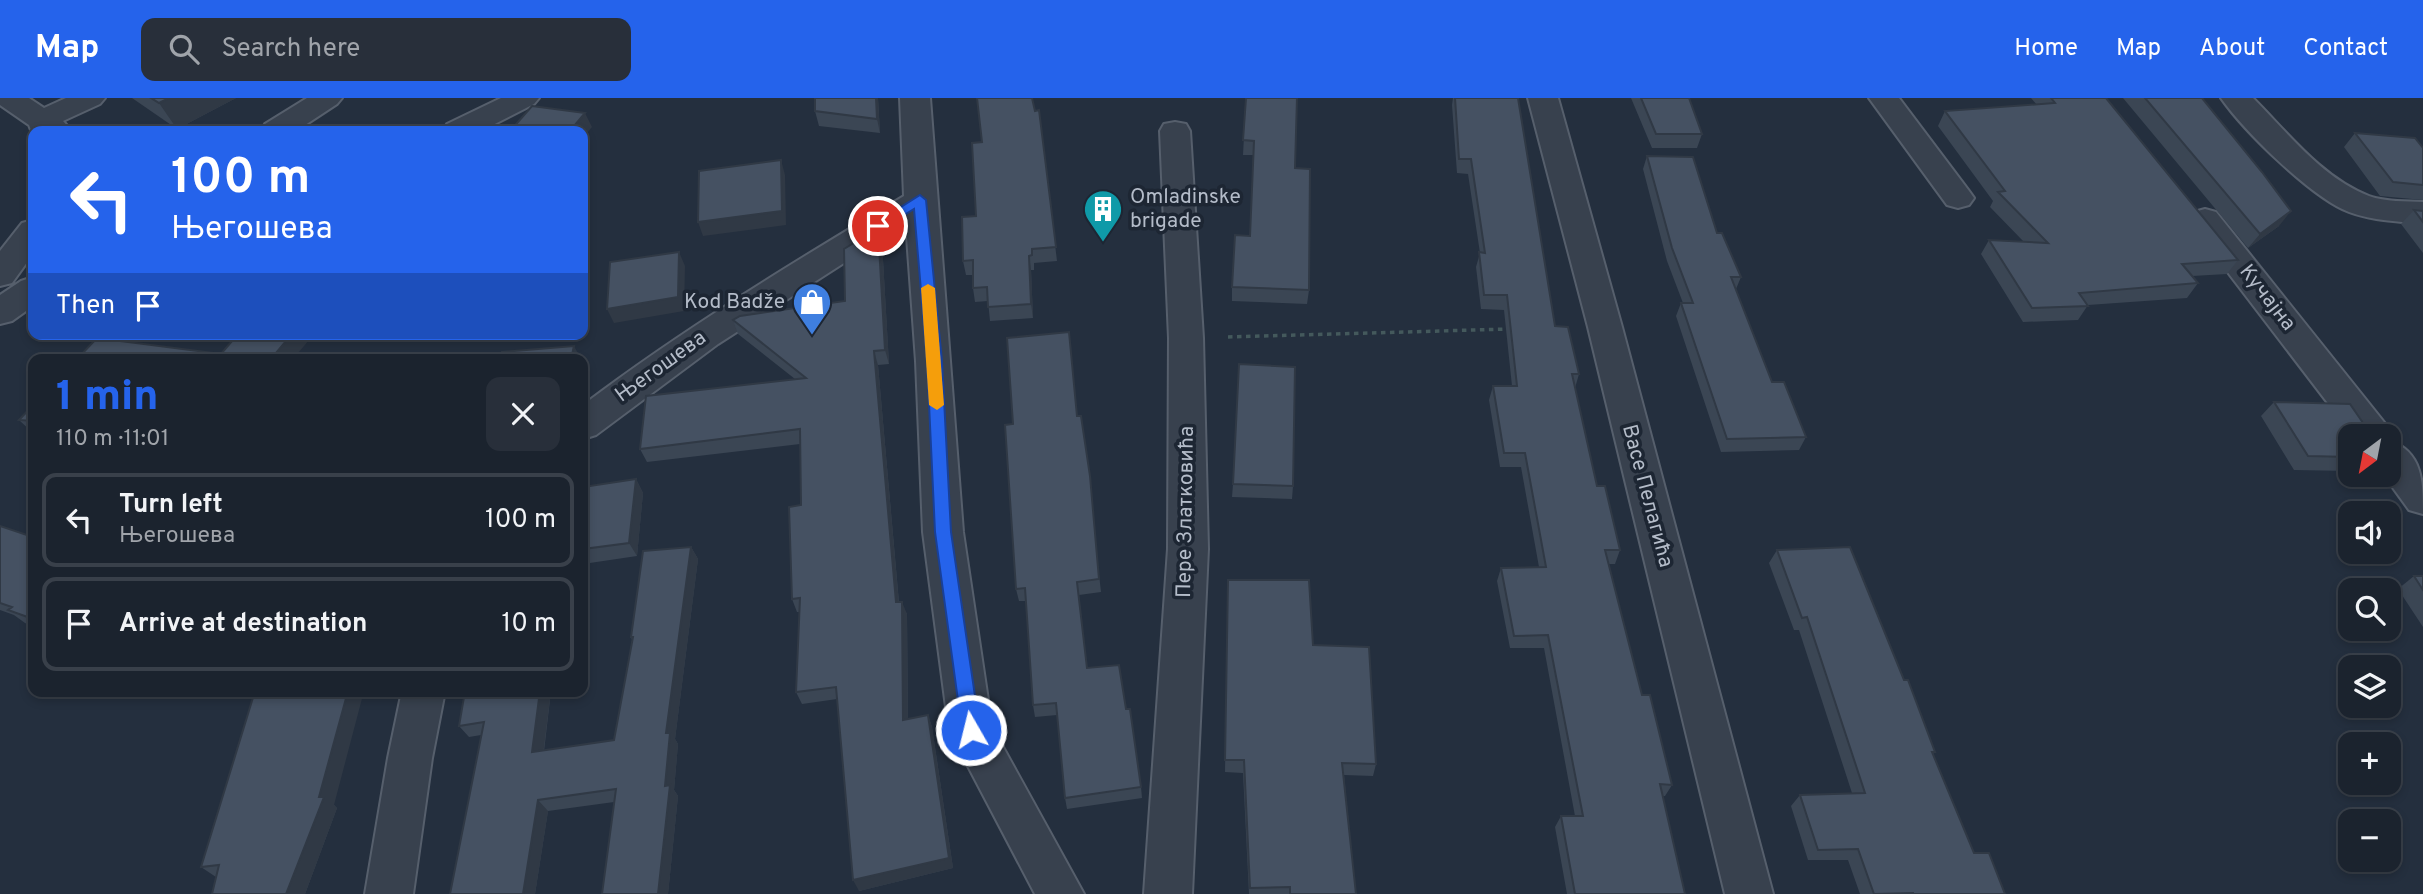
<!DOCTYPE html>
<html lang="en">
<head>
<meta charset="utf-8">
<style>
	:root { --surface:#1b232e; --page:#282f3a; --text:#f1f3f6; --muted:#a0a4aa; --line:#39404a; --accent:#2563eb }
	body { margin:0; font-family:Overpass,sans-serif; background:var(--page); color:var(--text); height:100vh; display:flex; flex-direction:column; font-size:26px; white-space:nowrap }
	* { box-sizing:border-box; margin:0 }
	p { font-size:23px; color:var(--muted) }
	.icon { flex:none; width:38px; height:38px; fill:none; stroke:currentColor; stroke-width:2; stroke-linecap:round; stroke-linejoin:round }
	.map { position:relative; flex:1; overflow:hidden }
	.details { position:absolute; left:28px; top:256px; width:560px; height:343px; display:flex; flex-direction:column; background:var(--surface); border-radius:14px; box-shadow:0 4px 10px #0003,0 0 0 2px var(--line) }
	.details>* { flex:none }
	.banner { position:absolute; left:28px; top:28px; width:560px; height:214px; border-radius:14px; box-shadow:0 4px 10px #0003,0 0 0 2px var(--line); background:#2563eb; color:#fff; overflow:hidden }
	.needle { width:46px; rotate:212deg }
	.tools { position:absolute; left:2338px; top:326px; display:grid; gap:14px }
	.tools a { display:grid; place-items:center; width:63px; height:63px; border-radius:14px; background:var(--surface); box-shadow:0 4px 10px #0003,0 0 0 2px var(--line); font-size:35px }
	.pin { position:absolute; display:grid; place-items:center; width:60px; height:60px; color:#fff; margin:-30px; border:4px solid #fff; border-radius:50%; box-shadow:0 2px 7px #0007 }
	.me { position:absolute; width:77px; margin:-38px; rotate:352deg; stroke-linejoin:round; filter:drop-shadow(0 0 5px #0008) }
	.turn { display:flex; align-items:center; gap:24px; height:147px; padding:0 28px; font-size:32px }
	.turn .icon { width:91px; height:91px; stroke-width:2.5 }
	.turn b { display:block; font-size:49px; line-height:60px }
	.then { display:flex; align-items:center; height:66px; padding:0 28px; background:#0003; gap:14px; font-size:26px }
	.round { display:grid; place-items:center; flex:none; width:74px; height:74px; border-radius:14px; background:var(--page) }
	.summary { display:flex; align-items:center; justify-content:space-between; height:119px; padding:0 28px }
	h1 { font-size:42px; font-weight:800; line-height:52px; color:var(--accent) }
	ul { padding:0; list-style:none }
	li { display:flex; align-items:center; gap:21px; height:94px; margin:0 14px 10px; padding:0 14px; border:4px solid var(--line); border-radius:14px }
	li div { flex:1 }
	li b { display:block; font-size:26px }
	li em { font-style:normal }
	header { display:flex; align-items:center; gap:42px; box-sizing:border-box; height:98px; padding:0 35px; background:var(--accent); color:#fff }
	header strong { font-size:33px }
	nav { display:flex; gap:38px; margin-inline-start:auto; font-size:24px }
	.search { width:490px; height:63px; background:var(--page); display:flex; align-items:center; gap:18px; box-sizing:border-box; padding:0 24px; border-radius:14px; color:var(--muted); font-size:26px }
	.map>svg:first-child { display:block }
	.lines { fill:none; stroke-linecap:round; stroke-linejoin:round }
	.minor-casing { stroke:#565f6c; stroke-width:4 }
	.path { stroke:#44595c; stroke-width:3.5; stroke-dasharray:4.5 4.5; stroke-linecap:butt }
	.minor { fill:#38414e; fill-rule:evenodd }
	.wall { fill:#3b4654 }
	.shaded-wall { fill:#303945 }
	.building { fill:#455162; stroke:#303945; stroke-width:2 }
	.route { fill:#2563eb; stroke:#184099; stroke-width:2 }
	.slow { fill:#f59e0b }
	.labels { text-anchor:middle; dominant-baseline:central; stroke-width:7; stroke-linejoin:round; paint-order:stroke }
	.poi-label { font-size:21px; fill:#b4bcc9; stroke:#1d2633; text-anchor:start }
	.street-label { font-size:21px; fill:#b4bcc9; stroke:#1d2633 }
</style>
</head>
<body>
<header>
<strong>Map</strong>
<div class="search"><svg class="icon" aria-label="search" viewBox="0 0 24 24"><circle cx="10" cy="10" r="6"/><path d="M15 15l6 6"/></svg>Search here</div>
<nav><a>Home</a><a>Map</a><a>About</a><a>Contact</a></nav>
</header>
<div class="map">
<svg width="2423" height="796" viewBox="0 0 2423 796">
	<rect width="100%" height="100%" fill="#242f3e"/>
	<g class="lines">
		<!-- minor casing -->
		<g class="minor-casing">
			<path id="minor" d="M0,0H29L44,10L66,0H105L100,6L63,23L72,33H33V37L29,27L0,7Z
				M307,0H342L337,6L296,33H261L265,26Z
				M501,0H539L534,6L481,33H443L447,26Z
				M900,0H930L963,434L992,629L1084,796H1035L949,632L923,434L916,263L906,125L718,246L596,337L583,341V307C685,230 794,164 904,98Z
				M1528,0H1558L1622,229L1773,796H1725L1588,229Z
				M1869,0H1899L1969,93L1974,100L1969,107L1958,110L1947,107Z
				M2221,0H2253C2287,34 2322,80 2369,98C2385,104 2406,103 2423,104V126C2398,123 2373,123 2349,114C2312,100 2244,33 2221,0Z
				M1175,24L1186,26L1190,33L1203,240L1208,451L1192,796H1144L1168,451L1169,240L1160,33L1164,26Z
				M2205,111L2216,114L2387,328L2393,338L2390,343C2423,354 2423,385 2423,416L2409,412L2383,376H2389V338H2353L2194,130L2189,122L2194,114Z
				M33,122V156L12,185L0,188V153L22,125Z
				M33,179V208L12,223L0,226V197L21,183Z
				M402,593H445L432,660L413,796H365L388,660Z"/>
		</g>
		<!-- path -->
		<path class="path" d="M1228,239L1510,231"/>
		<!-- minor -->
		<use href="#minor" class="minor"/>
	</g>
	<!-- wall -->
	<path class="wall" d="M132,0H236L177,31Z
		M815,0H878L880,35L819,28L815,13Z
		M1246,0L1295,70L1309,192L1307,206L1232,203V189L1250,138L1253,57H1243Z
		M1453,0H1518L1555,228L1579,276L1575,290L1597,388L1620,452L1615,466H1608L1642,597L1672,687L1665,698H1662L1685,796H1567L1555,729L1561,718H1575L1544,550H1510L1497,483L1501,470L1539,469L1521,369H1500L1489,302L1493,288H1512L1504,212L1481,211L1476,169L1480,155L1468,76L1457,75L1452,7Z
		M1631,0H1689L1702,36L1697,50H1652Z
		M2031,0H2106L2238,162L2227,176L2192,178L2198,185L2187,200L2088,207L2078,222L2023,224L1981,156L1989,142L2024,144L1990,109L1993,103L1938,28L1945,13L2037,7Z
		M2123,0H2202L2279,128L2248,150Z
		M1039,12L1057,163L1034,165V172H1031L1033,220L990,223L988,203L975,204L973,190V177H966L963,163L976,118L982,44L1035,13Z
		M2355,35L2423,50V102L2380,98L2344,49Z
		M1647,58L1717,135L1741,179L1736,191L1772,284L1806,339L1799,352L1721,354L1676,218L1681,205H1683L1667,163L1643,71Z
		M2414,112L2423,113V155L2401,126Z
		M878,130L882,144L889,266L878,267L899,504L907,516L908,621L928,617L932,629L953,770L859,793L837,601L802,606L796,594L800,514H797L792,501L801,407L800,346L647,364L640,351L795,281L738,236L733,222L845,203Z
		M2274,304L2350,338V373L2294,372L2261,318Z
		M33,307V335L19,322Z
		M1081,318L1101,494L1079,497L1087,570L1126,611L1141,689L1142,700L1067,711L1065,700L1057,617L1035,619L1033,607L1026,503H1019L1016,491Z
		M636,381L643,395L637,458L583,466V389Z
		M1233,386L1293,388L1292,401L1232,399Z
		M0,428L33,439V528L25,525L14,517L0,512Z
		M691,449L698,461L675,641L678,646L674,692L678,698L668,796H602L614,704L548,713L535,796H450L481,637L469,639L459,628L465,593H551L544,653L614,642L632,542L631,539Z
		M1777,452L1904,582L1935,654L1933,656L1974,755L2005,796H1860L1848,762H1808L1791,708L1800,697L1852,695L1799,532H1794L1769,465Z
		M2414,478H2423V529L2398,491Z
		M1228,482L1313,547L1376,666L1373,678L1344,677L1356,796H1249L1243,675L1225,674Z
		M334,707L337,710L305,796H212L216,779L201,769Z"/>
	<!-- shaded-wall -->
	<path class="shaded-wall" d="M169,0H236L177,31L159,5Z
		M876,0H878L880,35L877,21Z
		M585,15L592,29L583,40V33H570Z
		M781,62L785,77L786,127L703,138L698,124Z
		M2291,113L2279,128L2248,150L2260,136Z
		M878,130L882,144L889,266L885,252Z
		M679,154L685,168L684,213L614,225L607,211Z
		M1029,158L1031,172L1033,220L1031,206Z
		M292,236H314L293,261H271Z
		M574,248L581,261H571Z
		M874,253L878,267L900,517L896,504Z
		M636,381L643,395L637,458L629,445Z
		M691,449L698,461L675,641L678,646L674,692L678,698L668,796H658L665,688L666,635Z
		M902,504L907,516L908,634L903,622Z
		M348,593H364L334,707L337,710L305,796H286L319,699Z
		M540,593H551L542,665L532,654Z
		M928,617L932,629L953,770L859,793L853,782Z
		M538,702L548,713L535,796H523Z"/>
	<!-- building -->
	<path class="building" d="M151,0H169L159,5Z
		M815,0H876L877,21L815,13Z
		M977,0H1032L1035,13L1039,12L1056,149L1032,151V157L1029,158L1031,206L988,209L987,189L973,190V162L963,163L962,119L976,118L972,45L982,44Z
		M1246,0H1297L1295,70L1310,71L1309,192L1232,189L1235,137L1250,138L1254,43L1243,42Z
		M1455,0H1518L1555,228L1568,229L1579,276H1572L1597,388H1605L1620,452H1605L1642,597H1650L1672,687L1660,686L1685,796H1575L1561,718H1583L1548,537L1514,538L1501,470L1546,469L1525,355H1504L1493,288H1517L1507,197H1484L1479,154L1485,155L1471,61H1459Z
		M1641,0H1689L1702,36H1656Z
		M2051,0H2106L2238,162L2182,166L2198,185L2079,195L2088,208L2032,210L1989,142L2048,145L1998,94L2005,93L1945,13L2055,5Z
		M2145,0H2202L2262,74L2291,113L2260,136Z
		M532,8L585,15L570,33H510Z
		M2355,35L2415,40L2423,50V87L2393,84Z
		M1647,58L1693,59L1717,135H1722L1741,179H1731L1772,284H1784L1806,339L1727,341L1681,205H1693L1672,150Z
		M781,62L782,113L698,124L699,73Z
		M2414,112L2423,113V124Z
		M878,130L885,252L874,253L896,504H902L903,622L928,617L949,760L853,782L836,589L796,594L800,500L792,501L789,409L801,407L800,331L640,351L646,298L806,280L733,222L740,218L845,203L844,151Z
		M679,154L678,199L607,211L610,164Z
		M1069,234L1077,318H1081L1090,378L1099,481L1077,484L1087,570L1119,567L1126,611H1130L1141,689L1065,700L1056,605L1033,607L1025,490L1016,491L1005,327L1013,326L1007,240Z
		M238,236H292L271,261H77L97,240L221,256Z
		M574,248L571,261H500L502,254Z
		M1239,266L1295,269L1293,388L1233,386Z
		M2274,304L2350,306L2372,338H2350V359L2308,358Z
		M33,307V323L19,322Z
		M636,381L629,445L583,451V389Z
		M0,428L33,439L31,442L33,443V521L8,512L12,509L0,505Z
		M691,449L666,635H670L665,688L670,687L658,796H602L616,691L538,702L523,796H450L484,624L459,628L465,593H540L532,654L614,642L633,539H631L643,453Z
		M1850,449L1904,582H1908L1935,654H1932L1974,755H1989L2005,796H1913V795L1874,796L1858,751L1818,752L1800,697L1865,695L1807,519L1802,520L1777,452Z
		M2414,478H2423V492Z
		M1228,482H1309L1313,547L1369,549L1376,666L1342,665L1356,796H1290V789L1250,790L1244,662H1225Z
		M255,593H348L319,699H324L286,796H212L219,767L201,769Z"/>
	<!-- route -->
	<path class="route" d="M920,97L926,102L942,263L951,434L980,632L978,638L971,640L965,638L962,632L935,434L927,263L914,111L882,131L878,132L871,128Z"/>
	<!-- slow -->
	<path class="slow" d="M928,186L935,190L944,307L937,312L929,307L921,190Z"/>
	<!-- icons -->
	<defs>
		<g id="building-pin" transform="scale(2.0125)"><path d="M0 17L-7.5 6A9.5 9.5 0 1 1 7.5 6Z" fill="#0f9aa8" stroke="#1d2633"/><path d="M-4-6H4V6H1V3H-1V6H-4ZM-2.5-4.3h1.7v1.8h-1.7ZM.8-4.3h1.7v1.8H.8ZM-2.5-1h1.7V.8h-1.7ZM.8-1h1.7V.8H.8Z" fill="#fff"/></g>
		<g id="shop-pin" transform="scale(2.0125)"><path d="M0 17L-7.5 6A9.5 9.5 0 1 1 7.5 6Z" fill="#3f7fe0" stroke="#1d2633"/><path d="M-5-2.5h2.3a2.7 3.5 0 0 1 5.4 0H5L5.5 6h-11ZM-1.5-2.5h3a1.5 2.3 0 0 0-3 0Z" fill="#fff"/></g>
	</defs>
	<g fill-rule="evenodd">
		<use href="#building-pin" x="1103" y="111"/>
		<use href="#shop-pin" x="812" y="204"/>
	</g>
	<g class="labels">
		<!-- poi labels -->
		<g class="poi-label">
			<text x="1130" y="99">Omladinske<tspan x="1130" dy="24">brigade</tspan></text>
			<text x="785" y="204" text-anchor="end">Kod Badže</text>
		</g>
		<!-- street labels -->
		<g class="street-label">
			<text transform="translate(2267 200) rotate(52)">Кучајна</text>
			<text transform="translate(661 269) rotate(-36)">Његошева</text>
			<text transform="translate(1647 398) rotate(75)">Васе Пелагића</text>
			<text transform="translate(1186 414) rotate(-89)">Пере Златковића</text>
		</g>
	</g>
</svg>
<div class="tools">
<a><svg class="needle" viewBox="-14 -14 28 28"><path d="M0-13l5 13h-10z" fill="#e53935"/><path d="M0 13l5-13h-10z" fill="#a0a4aa"/></svg></a>
<a><svg class="icon" aria-label="sound" viewBox="0 0 24 24"><path d="M4 9h4l5-4v14l-5-4H4zM17 9q2 3 0 6"/></svg></a>
<a><svg class="icon" aria-label="search" viewBox="0 0 24 24"><circle cx="10" cy="10" r="6"/><path d="M15 15l6 6"/></svg></a>
<a><svg class="icon" aria-label="layers" viewBox="0 0 24 24"><path d="M12 4l9 5-9 5-9-5zM3 14l9 5 9-5"/></svg></a>
<a>+</a>
<a>−</a>
</div>
<div class="pin" style="left:878px;top:128px;background:#d93025"><svg class="icon" aria-label="arrive" viewBox="0 0 24 24"><path d="M6 21V4h12l-3 4 3 4H6"/></svg></div>
<svg class="me" style="left:971px;top:632px" viewBox="-20 -20 40 40"><circle r="17" fill="#2563eb" stroke="#fff" stroke-width="3"/><path d="M0-11L8 9 0 5-8 9z" fill="#fff"/></svg>
<div class="banner">
<div class="turn"><svg class="icon" aria-label="left" viewBox="0 0 24 24"><path d="M17 20v-9H6M10 6l-5 5 5 5"/></svg><div><b>100 m</b>Његошева</div></div>
<div class="then">Then<svg class="icon" aria-label="arrive" viewBox="0 0 24 24"><path d="M6 21V4h12l-3 4 3 4H6"/></svg></div>
</div>
<section class="details">
<div class="summary"><div><h1>1 min</h1><p>110 m · 11:01</p></div><a class="round"><svg class="icon" aria-label="close" viewBox="0 0 24 24"><path d="M6 6l12 12M18 6L6 18"/></svg></a></div>
<ul>
<li><svg class="icon" aria-label="left" viewBox="0 0 24 24"><path d="M17 20v-9H6M10 6l-5 5 5 5"/></svg><div><b>Turn left</b><p>Његошева</p></div><em>100 m</em></li>
<li><svg class="icon" aria-label="arrive" viewBox="0 0 24 24"><path d="M6 21V4h12l-3 4 3 4H6"/></svg><div><b>Arrive at destination</b></div><em>10 m</em></li>
</ul>
</section>
</div>
</body>
</html>
